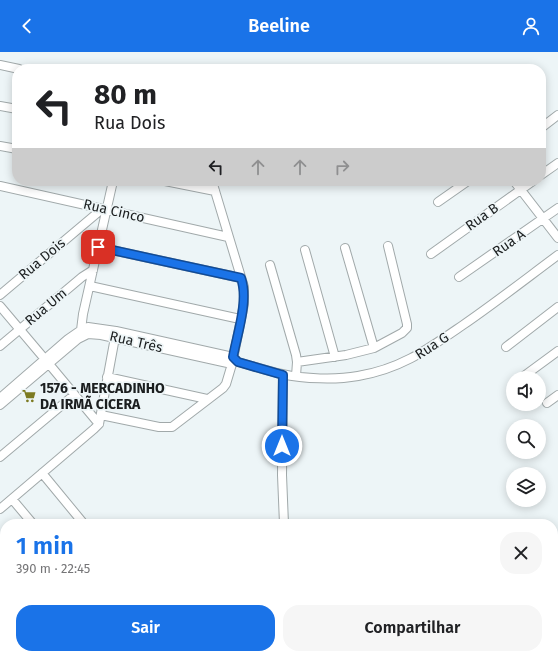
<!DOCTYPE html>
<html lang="pt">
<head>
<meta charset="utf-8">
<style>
	:root { --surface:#fff; --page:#f6f6f6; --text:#202124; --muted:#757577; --accent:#1a73e8 }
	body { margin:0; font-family:"Fira Sans",sans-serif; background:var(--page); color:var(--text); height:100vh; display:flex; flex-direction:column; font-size:15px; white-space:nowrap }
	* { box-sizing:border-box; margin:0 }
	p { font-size:13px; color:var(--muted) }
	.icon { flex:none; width:22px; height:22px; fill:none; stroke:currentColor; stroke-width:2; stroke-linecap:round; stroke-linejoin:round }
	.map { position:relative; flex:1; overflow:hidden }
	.side { position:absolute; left:0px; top:467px; width:558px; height:140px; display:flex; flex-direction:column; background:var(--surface); border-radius:16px 16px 0 0; box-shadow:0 2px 10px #0003 }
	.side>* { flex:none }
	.banner { position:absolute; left:12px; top:12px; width:534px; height:122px; border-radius:16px; box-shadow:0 2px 10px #0003; background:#fff; color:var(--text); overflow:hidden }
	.buttons { position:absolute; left:506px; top:319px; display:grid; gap:8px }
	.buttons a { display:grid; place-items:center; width:40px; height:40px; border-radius:50%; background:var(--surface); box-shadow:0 2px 10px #0003; font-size:20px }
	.pin { position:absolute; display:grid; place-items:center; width:34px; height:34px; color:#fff; margin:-17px; border-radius:8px; box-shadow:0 2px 6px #0006 }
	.me { position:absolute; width:44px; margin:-22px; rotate:0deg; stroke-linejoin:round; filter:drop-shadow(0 0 3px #0008) }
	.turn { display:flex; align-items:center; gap:14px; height:84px; padding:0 16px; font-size:18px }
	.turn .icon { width:52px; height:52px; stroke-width:2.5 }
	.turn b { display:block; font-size:28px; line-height:34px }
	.lanes { display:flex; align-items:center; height:38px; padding:0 16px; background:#0003; justify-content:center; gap:20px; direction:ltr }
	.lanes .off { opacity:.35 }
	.round { display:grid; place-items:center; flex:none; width:42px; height:42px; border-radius:16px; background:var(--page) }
	.overview { display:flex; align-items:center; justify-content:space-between; height:68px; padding:0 16px }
	h1 { font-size:24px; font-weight:600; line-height:30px; color:var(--accent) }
	.button { display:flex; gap:8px; margin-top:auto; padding:8px 16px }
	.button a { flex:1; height:46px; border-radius:16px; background:var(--accent); color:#fff; font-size:16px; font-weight:600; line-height:46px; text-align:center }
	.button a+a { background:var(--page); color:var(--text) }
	header { display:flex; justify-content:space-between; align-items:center; height:52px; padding:0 16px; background:var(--accent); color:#fff; font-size:18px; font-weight:600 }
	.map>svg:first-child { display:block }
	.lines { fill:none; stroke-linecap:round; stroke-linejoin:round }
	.minor-casing { stroke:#a1a9aa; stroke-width:10 }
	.minor { stroke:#fff; stroke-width:8 }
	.route-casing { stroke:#114b97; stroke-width:10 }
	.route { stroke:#1a73e8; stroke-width:7 }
	.labels { text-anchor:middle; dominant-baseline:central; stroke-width:3.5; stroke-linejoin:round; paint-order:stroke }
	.street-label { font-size:14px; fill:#1b1e1f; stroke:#edf5f7 }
	.poi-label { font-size:14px; font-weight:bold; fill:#1b1e1f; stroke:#edf5f7; text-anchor:start }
</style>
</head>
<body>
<header><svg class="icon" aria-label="back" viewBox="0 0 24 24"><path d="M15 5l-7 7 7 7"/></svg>Beeline<svg class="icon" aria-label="person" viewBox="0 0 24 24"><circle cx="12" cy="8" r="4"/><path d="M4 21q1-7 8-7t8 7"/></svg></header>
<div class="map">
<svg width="558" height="607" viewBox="0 0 558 607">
	<rect width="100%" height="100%" fill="#edf5f7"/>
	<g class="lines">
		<!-- minor casing -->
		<g class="minor-casing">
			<path id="minor" d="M0,13L19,17
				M0,54L17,57
				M541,76L558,63
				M0,94L17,97
				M541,123L558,111
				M165,129L215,139
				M514,129L558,186
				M0,134L228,185
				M438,150L468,129
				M98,195L241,226
				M345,196L374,296
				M305,198L335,305
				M431,202L533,129
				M270,213L296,303L297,310L296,324
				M459,225L558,156
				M90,234L240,267
				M0,243L102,157
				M0,254L49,312L99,372
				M83,282L81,278L83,262L113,129
				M0,294L82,225L93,218
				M506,295L558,255
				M297,310L346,303L374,296L402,281L407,276V272L388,194
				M283,323L282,423L284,472
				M524,324L558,299
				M107,325L207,347
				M0,346L68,287L81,278L88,275L116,279L233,305L238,310C253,314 267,319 282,322C304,327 336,328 358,324C401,317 428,297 463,273C495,251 527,226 558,203
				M547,351L558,343
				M0,353L78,287L88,282L101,283L232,312
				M101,363L159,375H172L223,336L226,332L232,312L244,252V235L212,129
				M0,405L74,343
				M42,421L84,472
				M12,447L33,472
				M0,457L94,377L99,372L116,280
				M0,493L5,499
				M0,551H5
				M387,602L401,607"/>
		</g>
		<!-- minor -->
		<use href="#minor" class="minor"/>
	</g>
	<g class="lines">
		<!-- route casing -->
		<g class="route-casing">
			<path id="route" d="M98,195L241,226C249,249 237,282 233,305L238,310L283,323L282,394"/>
		</g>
		<!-- route -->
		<use href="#route" class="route"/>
	</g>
	<!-- icons -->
	<defs>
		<g id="supermarket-bare" transform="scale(1.08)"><path d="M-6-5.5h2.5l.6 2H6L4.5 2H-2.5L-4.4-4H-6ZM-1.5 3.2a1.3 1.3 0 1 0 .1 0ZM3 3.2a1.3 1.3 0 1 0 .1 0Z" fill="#7d7b22" stroke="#edf5f7" stroke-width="2.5" paint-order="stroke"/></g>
	</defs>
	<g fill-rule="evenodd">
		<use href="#supermarket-bare" x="29" y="344"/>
	</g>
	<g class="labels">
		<!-- street labels -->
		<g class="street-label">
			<text transform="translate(114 159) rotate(13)">Rua Cinco</text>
			<text transform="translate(482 165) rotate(-35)">Rua B</text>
			<text transform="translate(509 191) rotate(-35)">Rua A</text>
			<text transform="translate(42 207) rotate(-40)">Rua Dois</text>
			<text transform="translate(46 255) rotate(-40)">Rua Um</text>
			<text transform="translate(136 290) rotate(13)">Rua Três</text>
			<text transform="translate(432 294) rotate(-33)">Rua G</text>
		</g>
		<!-- poi labels -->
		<g class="poi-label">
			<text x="40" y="336">1576 - MERCADINHO<tspan x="40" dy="16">DA IRMÃ CICERA</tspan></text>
		</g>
	</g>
</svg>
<div class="buttons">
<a><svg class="icon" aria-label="sound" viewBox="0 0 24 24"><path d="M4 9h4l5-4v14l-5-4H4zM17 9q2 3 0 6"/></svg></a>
<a><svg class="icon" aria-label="search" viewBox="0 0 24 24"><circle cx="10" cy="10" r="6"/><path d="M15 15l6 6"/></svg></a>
<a><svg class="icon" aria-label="layers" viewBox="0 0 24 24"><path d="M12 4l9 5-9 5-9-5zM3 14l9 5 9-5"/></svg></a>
</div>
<div class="pin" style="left:98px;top:195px;background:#d93025"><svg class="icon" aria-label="arrive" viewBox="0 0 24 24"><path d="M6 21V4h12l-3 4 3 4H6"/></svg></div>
<svg class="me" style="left:282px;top:394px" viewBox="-20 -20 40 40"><circle r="17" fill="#1a73e8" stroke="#fff" stroke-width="3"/><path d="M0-11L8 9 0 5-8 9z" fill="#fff"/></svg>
<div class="banner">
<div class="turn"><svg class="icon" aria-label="left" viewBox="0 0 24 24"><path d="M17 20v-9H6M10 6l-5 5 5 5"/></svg><div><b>80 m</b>Rua Dois</div></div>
<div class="lanes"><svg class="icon" aria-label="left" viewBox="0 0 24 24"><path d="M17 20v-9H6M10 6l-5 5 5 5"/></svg><svg class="icon off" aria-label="ahead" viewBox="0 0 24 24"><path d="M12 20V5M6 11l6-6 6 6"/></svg><svg class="icon off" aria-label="ahead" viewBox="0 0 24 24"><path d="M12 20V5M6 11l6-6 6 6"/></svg><svg class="icon off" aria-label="right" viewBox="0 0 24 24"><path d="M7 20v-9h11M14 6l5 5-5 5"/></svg></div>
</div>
<section class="side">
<div class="overview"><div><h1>1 min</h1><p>390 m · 22:45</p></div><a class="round"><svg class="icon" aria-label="close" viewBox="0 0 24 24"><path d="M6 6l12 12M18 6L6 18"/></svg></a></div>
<div class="button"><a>Sair</a><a>Compartilhar</a></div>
</section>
</div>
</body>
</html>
